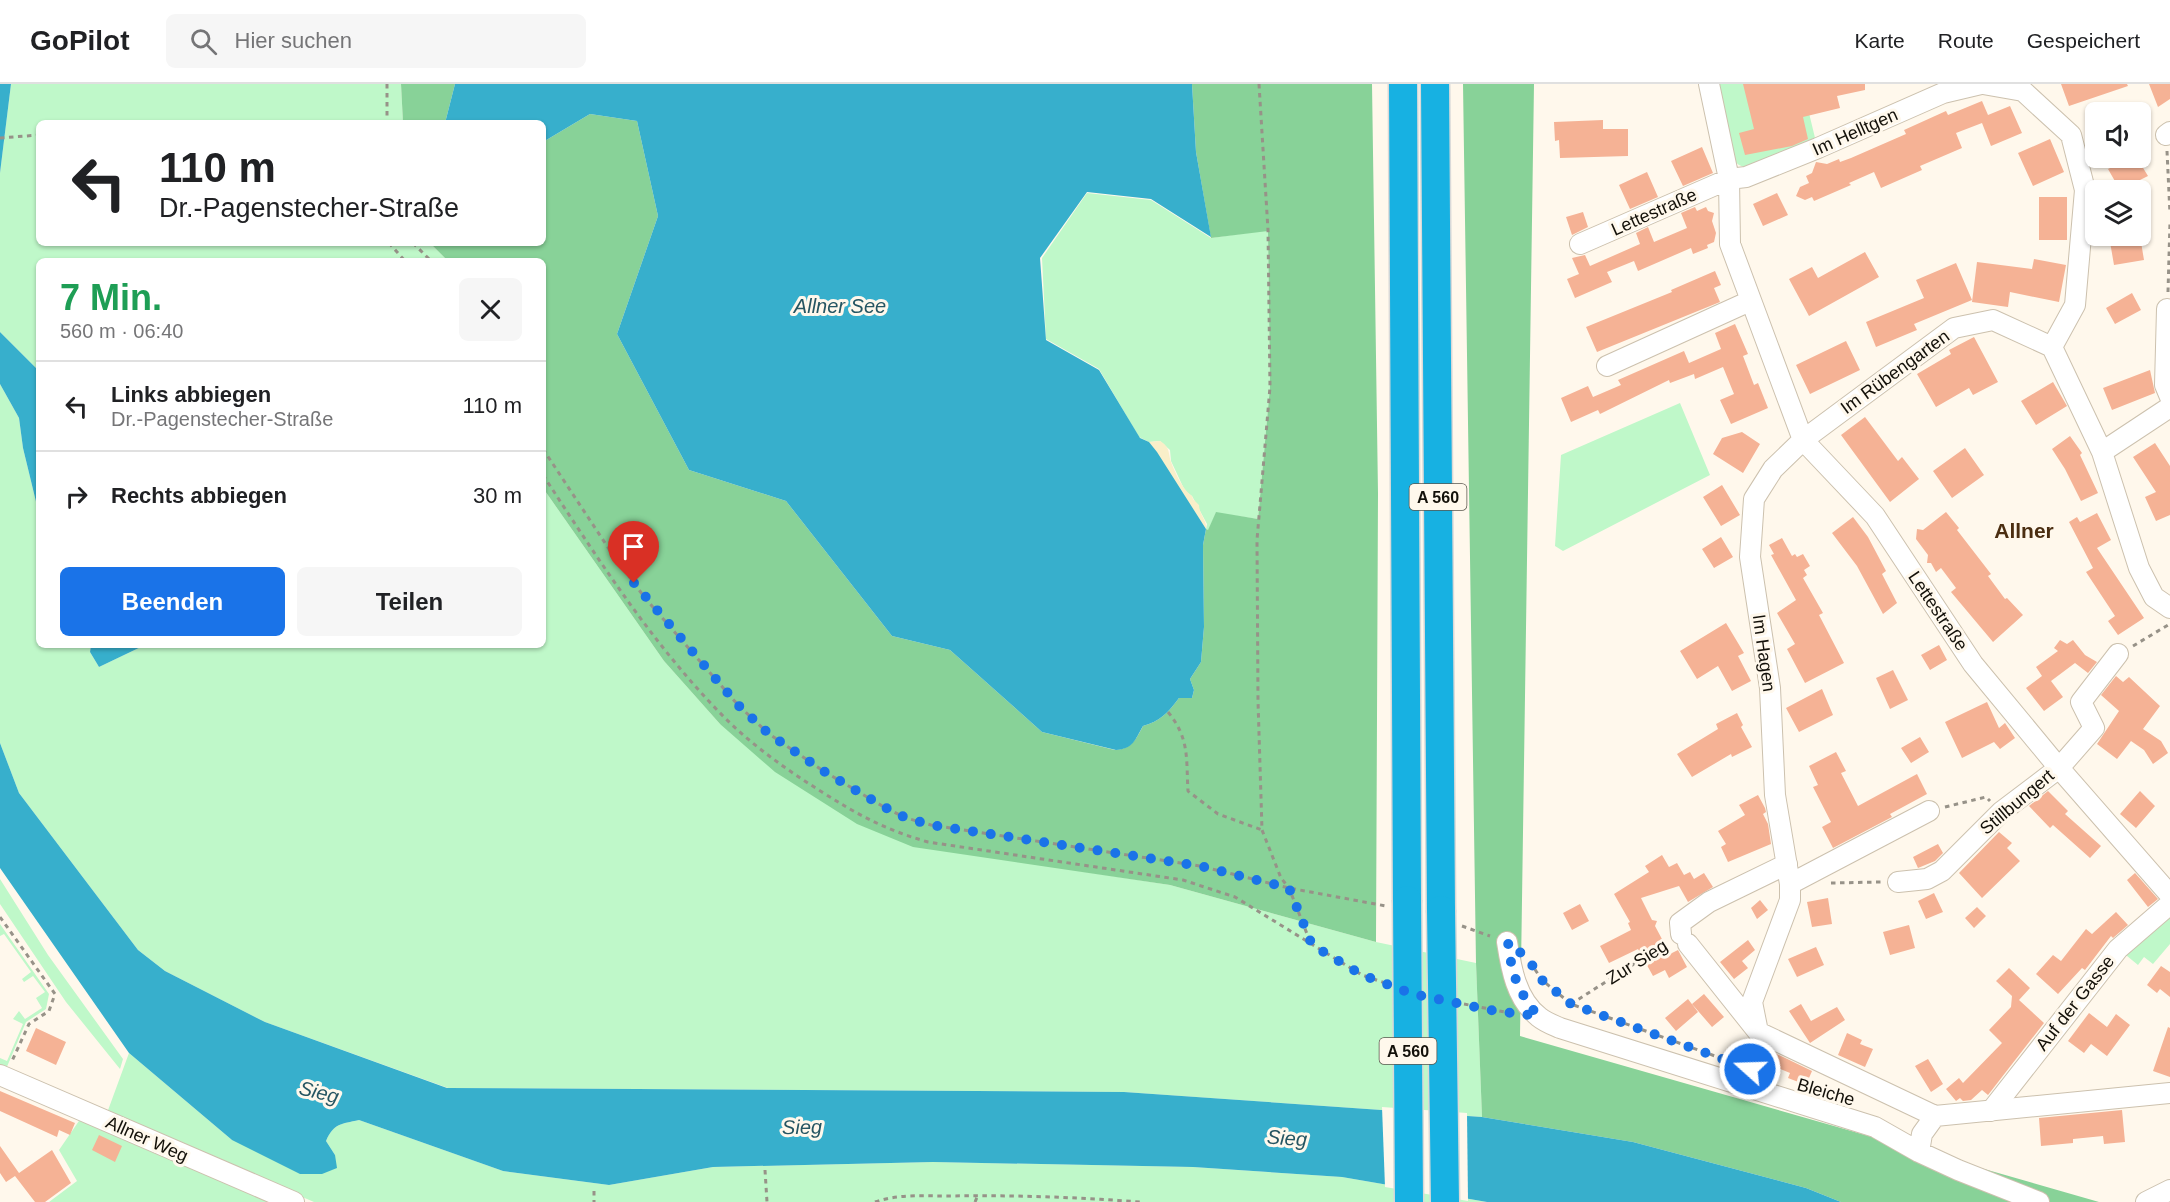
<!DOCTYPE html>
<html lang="de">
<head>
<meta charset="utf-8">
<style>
	:root { --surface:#fff; --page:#f6f6f6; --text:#202124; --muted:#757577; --line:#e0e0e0; --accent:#1a73e8 }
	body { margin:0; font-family:Helvetica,sans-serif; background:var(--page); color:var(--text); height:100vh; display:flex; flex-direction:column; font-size:22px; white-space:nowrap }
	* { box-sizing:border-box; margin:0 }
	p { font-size:20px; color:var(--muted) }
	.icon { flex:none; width:33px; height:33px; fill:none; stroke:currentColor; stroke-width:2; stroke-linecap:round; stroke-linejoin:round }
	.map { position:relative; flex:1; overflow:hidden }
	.details { position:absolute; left:36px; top:174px; width:510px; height:390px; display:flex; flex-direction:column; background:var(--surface); border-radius:9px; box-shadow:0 2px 4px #0004 }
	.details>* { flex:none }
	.banner { position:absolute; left:36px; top:36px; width:510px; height:126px; border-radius:9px; box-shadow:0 2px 4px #0004; background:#fff; color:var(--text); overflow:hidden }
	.fabs { position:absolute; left:2085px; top:18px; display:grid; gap:12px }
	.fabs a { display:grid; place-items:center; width:66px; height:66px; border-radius:9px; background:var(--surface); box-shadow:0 2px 4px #0004; font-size:30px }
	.pin { position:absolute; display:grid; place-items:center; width:51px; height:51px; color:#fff; margin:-62px -26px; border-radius:50% 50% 50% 0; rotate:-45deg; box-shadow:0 0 6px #0007 }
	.pin .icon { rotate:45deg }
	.me { position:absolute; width:66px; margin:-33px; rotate:290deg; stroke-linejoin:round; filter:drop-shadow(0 0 4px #0008) }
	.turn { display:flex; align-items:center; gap:21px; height:126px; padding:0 24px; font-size:27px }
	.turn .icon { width:78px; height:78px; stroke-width:2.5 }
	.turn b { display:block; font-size:42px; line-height:51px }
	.round { display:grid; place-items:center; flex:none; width:63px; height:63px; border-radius:9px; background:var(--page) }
	.overview { display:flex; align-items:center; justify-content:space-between; height:102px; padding:0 24px }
	h1 { font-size:36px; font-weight:700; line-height:45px; color:#1e9e55 }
	.button { display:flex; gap:12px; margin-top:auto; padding:12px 24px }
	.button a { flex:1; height:69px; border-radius:9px; background:var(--accent); color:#fff; font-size:24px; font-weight:700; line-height:69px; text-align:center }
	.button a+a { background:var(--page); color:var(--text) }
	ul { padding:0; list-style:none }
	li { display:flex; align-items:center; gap:18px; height:90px; padding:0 24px; border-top:2px solid var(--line) }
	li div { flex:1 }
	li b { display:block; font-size:22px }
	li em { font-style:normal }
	header { display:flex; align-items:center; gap:36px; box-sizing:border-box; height:84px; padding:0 30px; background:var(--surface); border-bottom:2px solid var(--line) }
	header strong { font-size:28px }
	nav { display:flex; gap:33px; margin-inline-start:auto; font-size:21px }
	.search { width:420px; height:54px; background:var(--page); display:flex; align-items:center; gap:15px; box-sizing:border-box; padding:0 21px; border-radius:9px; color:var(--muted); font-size:22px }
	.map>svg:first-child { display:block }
	.green { fill:#bff8c9 }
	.forest { fill:#88d298 }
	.sand { fill:#f9efc9 }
	.water { fill:#37afcc }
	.pier { fill:#fff8ec }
	.building { fill:#f5b295 }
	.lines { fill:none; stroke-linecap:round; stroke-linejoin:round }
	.minor-casing { stroke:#ccc1ae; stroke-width:22 }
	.highway-casing { stroke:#d9d9d8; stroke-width:31 }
	.path { stroke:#979288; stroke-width:3; stroke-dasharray:4.5 4.5; stroke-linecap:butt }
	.minor { stroke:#fff; stroke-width:20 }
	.highway { stroke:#17b1e2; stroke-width:28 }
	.highway-bridge-casing { stroke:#d9d9d8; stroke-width:31; stroke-linecap:butt }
	.highway-bridge { stroke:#17b1e2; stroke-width:28 }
	.route { stroke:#1a73e8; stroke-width:10; stroke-dasharray:0 18 }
	.labels { text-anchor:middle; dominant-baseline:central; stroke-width:6; stroke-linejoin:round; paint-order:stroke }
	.shield { fill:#fff8ec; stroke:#5a564d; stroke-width:1.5 }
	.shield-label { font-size:16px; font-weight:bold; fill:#131009 }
	.street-label { font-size:18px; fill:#131009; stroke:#fff8ec }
	.water-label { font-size:20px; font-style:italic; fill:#255562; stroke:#fff8ec }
	.quarter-label { font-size:21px; font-weight:bold; fill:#4b2e11; stroke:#fff8ec }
</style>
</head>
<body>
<header>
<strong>GoPilot</strong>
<div class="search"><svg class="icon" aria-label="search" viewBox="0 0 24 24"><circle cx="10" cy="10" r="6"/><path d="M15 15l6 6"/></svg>Hier suchen</div>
<nav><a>Karte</a><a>Route</a><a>Gespeichert</a></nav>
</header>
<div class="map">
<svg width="2170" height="1118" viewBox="0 0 2170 1118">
	<rect width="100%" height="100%" fill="#fff8ec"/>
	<!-- green -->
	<path class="green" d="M11,0H401L403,39H39V159H430L448,177H39V287L0,248V89Z
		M1717,0H1802L1816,58L1746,84L1739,81L1733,76Z
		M1087,109L1151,116L1211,154L1268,146L1270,303L1258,435L1216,429L1208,447L1206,445L1207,440L1192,412L1185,407L1171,377L1170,366L1160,357L1149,358L1139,353L1099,285L1046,255L1042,174Z
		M0,300L19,334L23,364L39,430V561H91L90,568L99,583L145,561H543V404L664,577L720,640L1067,785L1170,801L1376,858L1476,879L1482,1033L1124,1008L448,1004L265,938L165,887L138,866L19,709L0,659Z
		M1680,319L1710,391L1563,467L1555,462L1561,371Z
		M0,795L48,871L123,975L120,985L66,918L0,820Z
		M2170,831V860L2153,880L2144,873L2138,881L2121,867Z
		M0,840L49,910L46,925L26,938L6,985L0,982V974L7,977L23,940L13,935L19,927L25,935L42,924L36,914L45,908L33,892L24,898L22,895L31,888L4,850L0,852Z
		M129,969L232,1056L335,1071L326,1057C334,1039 341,1040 359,1036L503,1087L609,1101L713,1083L933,1078L1193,1083L1342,1093L1487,1118H314L107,1029Z
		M81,1034L277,1118H49L77,1097L59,1066Z"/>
	<!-- forest -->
	<path class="forest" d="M401,0H455L445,39H403Z
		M1192,0H1372L1378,409L1376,858L1170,801L913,763L857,740L775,688L720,640L664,577L543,404V177H448L430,159H543V58L590,30L637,37L658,132L617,250L689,386L786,417L892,552L950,566L1042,648L1115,666C1132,665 1136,655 1143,642C1160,637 1168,629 1179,614H1192L1194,606L1190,595L1201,578L1204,543L1203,461L1206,445L1208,446L1216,428L1258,435L1270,303L1268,147L1211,154L1196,68Z
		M1463,0H1534L1520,952L2099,1118H1841L1806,1104L1633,1058L1482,1033L1476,879Z"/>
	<!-- sand -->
	<path class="sand" d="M1160,357C1170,363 1168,368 1171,378C1175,389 1183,406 1192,412L1193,415L1199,421C1199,430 1207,436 1206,445L1149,358Z"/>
	<!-- water -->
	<path class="water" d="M0,0H11L0,89Z
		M455,0H1192L1196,68L1211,153L1151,115L1087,108L1040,174L1046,256L1099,286L1140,354L1149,358L1157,368L1206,445L1203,461L1204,543L1201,578L1190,595L1194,606L1192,614H1179C1168,629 1160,637 1143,642C1135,656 1133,665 1116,666L1042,648L950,566L892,552L786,417L689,386L617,250L658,132L637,37L590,30L543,58V39H445Z
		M0,248L39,287V430L23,364L19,334L0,300Z
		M91,561H145L99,583L90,568Z
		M0,659L19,709L138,866L165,887L265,938L447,1004L1124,1008L1482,1033L1633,1058L1806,1104L1841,1118H1487L1342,1093L1193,1083L933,1078L713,1083L609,1101L503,1087L359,1036C341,1040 334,1039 326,1057L335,1071L337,1084L322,1090H300L232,1056L129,969L0,784Z"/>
	<!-- pier -->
	<path class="pier" d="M1382,1023L1467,1029L1468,1117L1385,1103Z"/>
	<!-- building -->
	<path class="building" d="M1743,0H1865V6L1837,12L1840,24L1803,33L1808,55L1792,62L1745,71L1739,49L1754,45Z
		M2061,0H2127L2128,2L2069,22Z
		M2149,0H2170V15L2158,23Z
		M1982,17L1988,31L2010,22L2022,49L1991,62L1982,39L1956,49L1962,64L1920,82L1922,86L1881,104L1874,88L1849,99L1851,101L1814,117L1812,113L1805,116L1796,112L1800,103L1809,99L1806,92L1812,89L1816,78L1827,80L1839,75L1840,78L1851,74L1906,50L1904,46L1946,27L1948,31Z
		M1603,36V45H1628V72L1560,74L1559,56L1555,57L1554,38Z
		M2050,55L2064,88L2033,102L2018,69Z
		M1702,63L1713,89L1683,102L1671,77Z
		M2130,74H2137L2148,92L2120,106L2108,85Z
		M1647,88L1658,113L1630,125L1619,101Z
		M1777,109L1788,131L1763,142L1753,120Z
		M2039,113H2067V156H2039Z
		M1695,123L1697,127L1706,123L1708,127L1714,129L1712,137L1716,149L1714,158L1707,161L1708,164L1693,170L1691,164L1638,187L1634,177L1607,188L1612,198L1575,214L1567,195L1579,190L1572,174L1585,171L1590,182L1640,160L1636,149L1648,143L1654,158L1687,144L1681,129Z
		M1583,128L1588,143L1572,151L1566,133Z
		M2109,152H2140L2144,176L2114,181Z
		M1865,168L1879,193L1809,232L1789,195L1812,183L1818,194Z
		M2034,175L2066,181L2059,218L2010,208L2008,223L1972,218L1977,178L2032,185Z
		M1956,179L1972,216L1914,240L1917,246L1876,263L1866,238L1924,214L1916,196Z
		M1715,187L1721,201L1714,204L1720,218L1597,268L1586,243L1672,208L1671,206Z
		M2132,209L2141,226L2115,240L2106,224Z
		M1735,240L1748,270L1743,272L1754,301L1758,299L1768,324L1731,340L1720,316L1734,310L1723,283L1695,295L1694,290L1670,299L1669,296L1600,330L1598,326L1571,338L1561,314L1588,302L1593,313L1621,301L1618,296L1684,267L1689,279L1721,265L1715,249Z
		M1974,253L1998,298L1973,311L1969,304L1936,323L1917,290L1951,270L1949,266Z
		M1846,257L1860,286L1810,310L1796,281Z
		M2150,286L2155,309L2112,326L2103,304Z
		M2053,298L2067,322L2036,341L2021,317Z
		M1865,333L1898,377L1902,373L1919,395L1890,418L1841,351Z
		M1742,348L1760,360L1743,389L1713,370L1722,354Z
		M2070,352L2082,369L2080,371L2098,409L2081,417L2065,385L2052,365Z
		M2155,359L2170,382V431L2156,437L2145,413L2156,408L2133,373Z
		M1965,364L1984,391L1952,414L1933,387Z
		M1722,401L1740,431L1721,442L1703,413Z
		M1946,428L1959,444L1957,446L1991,490L1988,492L2005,515L2007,514L2023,531L1993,558L1951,508L1956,504L1941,484L1936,488L1931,479H1927L1928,471L1916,455L1917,445L1923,446Z
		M2097,429L2111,456L2097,464L2144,534L2118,551L2108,537L2115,532L2086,488L2093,484L2069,438L2077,433L2080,438Z
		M1853,433L1868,453L1886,487L1882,490L1897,519L1883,530L1857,482L1832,449Z
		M1721,453L1733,473L1714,484L1702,465Z
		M1782,454L1792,472L1795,470L1797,473L1803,470L1810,482L1804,486L1807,491L1803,494L1823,529L1819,531L1844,579L1805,599L1787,565L1795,560L1777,529L1796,516L1771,471L1774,470L1769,461Z
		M1726,539L1744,569L1738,572L1751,597L1732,607L1718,582L1697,595L1680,567Z
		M2060,556L2067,560L2073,556L2085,571L2097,578L2088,589L2075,579L2051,597L2063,613L2044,627L2026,604L2042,592L2036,583L2058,567L2054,564Z
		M1939,561L1947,576L1930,586L1921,571Z
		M1893,586L1908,616L1890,625L1876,594Z
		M2116,592L2123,598L2129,593L2160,622L2143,645L2161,657L2168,669L2153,680L2144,666L2131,657L2117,675L2097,660L2119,627L2101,611Z
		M1822,605L1833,631L1799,648L1786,624Z
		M1987,618L1999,644L2005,639L2015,654L2000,665L1994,658L1962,674L1945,638Z
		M1737,629L1743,641L1741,643L1752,663L1732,673L1731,670L1692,693L1677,670L1718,645L1716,640Z
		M1920,653L1929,668L1911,679L1901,664Z
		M1836,668L1846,687L1841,689L1858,722L1917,690L1927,710L1890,730L1892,733L1833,764L1822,743L1831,738L1813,703L1818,701L1809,682Z
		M2048,707L2068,727L2065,730L2101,762L2090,774L2053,741L2050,744L2029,722Z
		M2140,707L2155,722L2136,744L2120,730Z
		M1758,711L1765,724L1766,728L1763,730L1768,740L1771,760L1728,778L1721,763L1726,760L1718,747L1745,731L1739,721Z
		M1999,748L2012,759L2007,764L2020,777L1982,814L1959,789Z
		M1938,760L1943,769L1935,777L1918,784L1913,773Z
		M1662,771L1669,783L1677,779L1684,791L1690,788L1694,795L1704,789L1713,803L1688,818L1679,802L1641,814L1652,836L1657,837L1655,842L1670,870L1678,866L1687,883L1669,894L1665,886L1653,892L1638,865L1609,879L1600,862L1631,846L1628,839L1630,838L1614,810L1649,788L1645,782Z
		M2135,789L2158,815L2148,823L2127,796Z
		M1934,809L1943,828L1926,835L1918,817Z
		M1828,814L1832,840L1812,843L1807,818Z
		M1760,816L1768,826L1757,835L1751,824Z
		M1580,820L1589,837L1572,846L1563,829Z
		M1977,823L1986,832L1974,844L1965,834Z
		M2116,828L2128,841L2113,854L2111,852L2085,886L2082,884L2058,910L2036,890L2053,871L2061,877L2086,845L2092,850Z
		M1909,841L1915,864L1890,871L1883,848Z
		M1748,856L1755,866L1742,877L1748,884L1734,895L1720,878Z
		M1816,863L1824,881L1797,893L1788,875Z
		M2161,882L2170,888V913L2160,905L2157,909L2147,901Z
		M2009,884L2030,904L2019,916L2044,939L1988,1011L1982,1006L1971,1016L1963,1017L1960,1014L1956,1017L1946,1005L1959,994L1963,999L2002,959L1989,946L2011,923L2012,912L1996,897Z
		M1704,910L1724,933L1712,943L1692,920Z
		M1688,915L1698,928L1676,947L1665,934Z
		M1801,920L1811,937L1837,923L1845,936L1810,959L1789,927Z
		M2089,929L2107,943L2116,930L2130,941L2107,972L2091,960L2084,969L2068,957Z
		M2168,943L2170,944V993L2153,987Z
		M36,944L66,958L56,981L26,967Z
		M1847,949L1862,956L1860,960L1873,965L1865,983L1838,971Z
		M1746,955L1812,987L1806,1001L1788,994L1790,989L1756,975L1754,979L1738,972Z
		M1928,975L1943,1000L1931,1008L1915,982Z
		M0,1007L75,1039L70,1051L59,1046L57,1053L0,1027Z
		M2122,1026L2125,1058L2104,1060L2103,1052L2073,1055V1059L2041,1062L2039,1034Z
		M99,1051L122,1062L115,1078L92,1066Z
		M0,1062L19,1089L52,1066L71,1099L45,1118H35L15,1092L6,1098L0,1089Z"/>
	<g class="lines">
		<!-- minor casing -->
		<g class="minor-casing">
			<path id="minor" d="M1709,0L1729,95L1730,160L1803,356L1875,432L1973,580L2059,684L2170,811
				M1983,0L2023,7L2071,51L2085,106L2075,221L2052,263
				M2166,51L2170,48
				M1580,160L1729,95L1746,93L1818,64L1943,9L1981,0
				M2167,225L2165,301L2170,313
				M1607,282L1750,217
				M2102,368L2170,323
				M1898,798L1927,795L1942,787L2001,728L2059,684L2094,644L2081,618L2118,570
				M1790,800L1929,727
				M1681,850L1680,839L1709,818L1787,780
				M1507,858C1511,884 1516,915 1539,933C1545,938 1553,941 1560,944L1875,1043L1919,1068L1958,1086L2039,1118
				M1688,860L1758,948L1935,1032
				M1758,948L1752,918L1790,816V800L1775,711L1770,604L1750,473L1754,415L1773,385L1803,356L1954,244L1993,236L2052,263L2102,368L2139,484L2154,513L2170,524
				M0,991L294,1118
				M1991,1027L2118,865L2170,820
				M1919,1068L1922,1050L1935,1032L2170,1009
				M2146,1118L2170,1106"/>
		</g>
		<!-- highway casing -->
		<g class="highway-casing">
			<path id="highway" d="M1403,0L1407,816
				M1435,0L1441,826"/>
		</g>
		<!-- path -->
		<path class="path" d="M387,0V39
			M1259,0L1268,146L1270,303L1257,456L1258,617L1262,746L1281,794L1289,804L1311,860
			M0,54L39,51
			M2167,67L2170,130
			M389,159L405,177
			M413,159L431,177
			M2168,208L2170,138
			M543,365L611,468L645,514L738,621L769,650L825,688L884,723L906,734L931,741L1200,782L1289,804L1386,822
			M543,391C598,475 653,561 724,633C753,662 787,686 822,708C858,731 886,746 928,758L1183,796L1235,813L1362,891L1385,899
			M2133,562L2168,541
			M1168,628C1190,655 1186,675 1188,707L1218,730L1262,746
			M1945,723L1986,713L1990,717
			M1831,799L1881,798
			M0,833L55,910L49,927L29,940L12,977
			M1462,842L1490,852
			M1530,878L1542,896L1571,920L1726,976
			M1464,920L1510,929
			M1571,920L1667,859
			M765,1086L767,1118
			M594,1107V1118
			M875,1118C898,1110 923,1112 948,1112C1012,1111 1076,1113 1140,1118
			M975,1118L978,1111"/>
		<!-- minor -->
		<use href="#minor" class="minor"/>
		<!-- highway -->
		<use href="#highway" class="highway"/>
		<!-- highway-bridge casing -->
		<g class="highway-bridge-casing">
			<path id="highway-bridge" d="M1407,816L1409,1118
				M1441,826L1445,1118"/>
		</g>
		<!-- highway-bridge -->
		<use href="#highway-bridge" class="highway-bridge"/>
	</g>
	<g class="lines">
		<!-- route -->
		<path class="route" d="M634,499L738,621L769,650L825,688L884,723L906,734L931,741L1200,782L1289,804L1312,861L1362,891L1413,910L1495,927L1538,932C1517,905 1512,892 1508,858L1528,875L1542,896L1571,920L1750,985"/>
	</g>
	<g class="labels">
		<!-- shield labels -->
		<g class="shield">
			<rect x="1409.5" y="400" width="57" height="26" rx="4.5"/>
			<rect x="1379.5" y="954" width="57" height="26" rx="4.5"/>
		</g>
		<g class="shield-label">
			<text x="1438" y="413">A 560</text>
			<text x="1408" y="967">A 560</text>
		</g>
		<!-- street labels -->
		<g class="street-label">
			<text transform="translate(1855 48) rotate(-24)">Im Helltgen</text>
			<text transform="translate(1654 128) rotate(-24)">Lettestraße</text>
			<text transform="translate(1895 288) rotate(-36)">Im Rübengarten</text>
			<text transform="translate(1938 527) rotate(56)">Lettestraße</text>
			<text transform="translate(1764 569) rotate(82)">Im Hagen</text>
			<text transform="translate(2017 718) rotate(-40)">Stillbungert</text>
			<text transform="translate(1637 878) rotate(-32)">Zur Sieg</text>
			<text transform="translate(2075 919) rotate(-52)">Auf der Gasse</text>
			<text transform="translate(1826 1008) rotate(16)">Bleiche</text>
			<text transform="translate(147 1055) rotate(24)">Allner Weg</text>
		</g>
		<!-- water labels -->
		<g class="water-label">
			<text x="840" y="222">Allner See</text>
			<text transform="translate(319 1008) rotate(14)">Sieg</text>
			<text transform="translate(802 1043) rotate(-1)">Sieg</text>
			<text transform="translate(1287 1054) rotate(4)">Sieg</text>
		</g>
		<!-- quarter labels -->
		<g class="quarter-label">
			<text x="2024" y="446">Allner</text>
		</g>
	</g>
</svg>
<div class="fabs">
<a><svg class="icon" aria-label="sound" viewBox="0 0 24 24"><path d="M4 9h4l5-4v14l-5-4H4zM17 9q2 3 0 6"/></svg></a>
<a><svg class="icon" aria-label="layers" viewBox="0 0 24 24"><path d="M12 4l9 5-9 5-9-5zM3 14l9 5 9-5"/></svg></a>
</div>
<div class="pin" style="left:634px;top:499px;background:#d93025"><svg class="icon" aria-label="arrive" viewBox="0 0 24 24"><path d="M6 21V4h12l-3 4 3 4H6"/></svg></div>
<svg class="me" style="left:1750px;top:985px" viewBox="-20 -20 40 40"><circle r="17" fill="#1a73e8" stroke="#fff" stroke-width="3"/><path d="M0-11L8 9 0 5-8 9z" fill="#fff"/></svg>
<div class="banner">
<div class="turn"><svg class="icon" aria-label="left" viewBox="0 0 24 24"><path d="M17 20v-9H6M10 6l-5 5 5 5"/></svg><div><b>110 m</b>Dr.-Pagenstecher-Straße</div></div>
</div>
<section class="details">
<div class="overview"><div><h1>7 Min.</h1><p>560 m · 06:40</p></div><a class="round"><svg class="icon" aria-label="close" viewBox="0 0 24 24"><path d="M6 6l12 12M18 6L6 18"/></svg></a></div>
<ul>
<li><svg class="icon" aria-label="left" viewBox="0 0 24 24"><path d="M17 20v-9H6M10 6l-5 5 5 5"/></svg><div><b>Links abbiegen</b><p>Dr.-Pagenstecher-Straße</p></div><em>110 m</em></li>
<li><svg class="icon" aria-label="right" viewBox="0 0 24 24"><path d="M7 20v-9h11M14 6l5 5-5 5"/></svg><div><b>Rechts abbiegen</b></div><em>30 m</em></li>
</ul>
<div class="button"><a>Beenden</a><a>Teilen</a></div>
</section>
</div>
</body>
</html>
